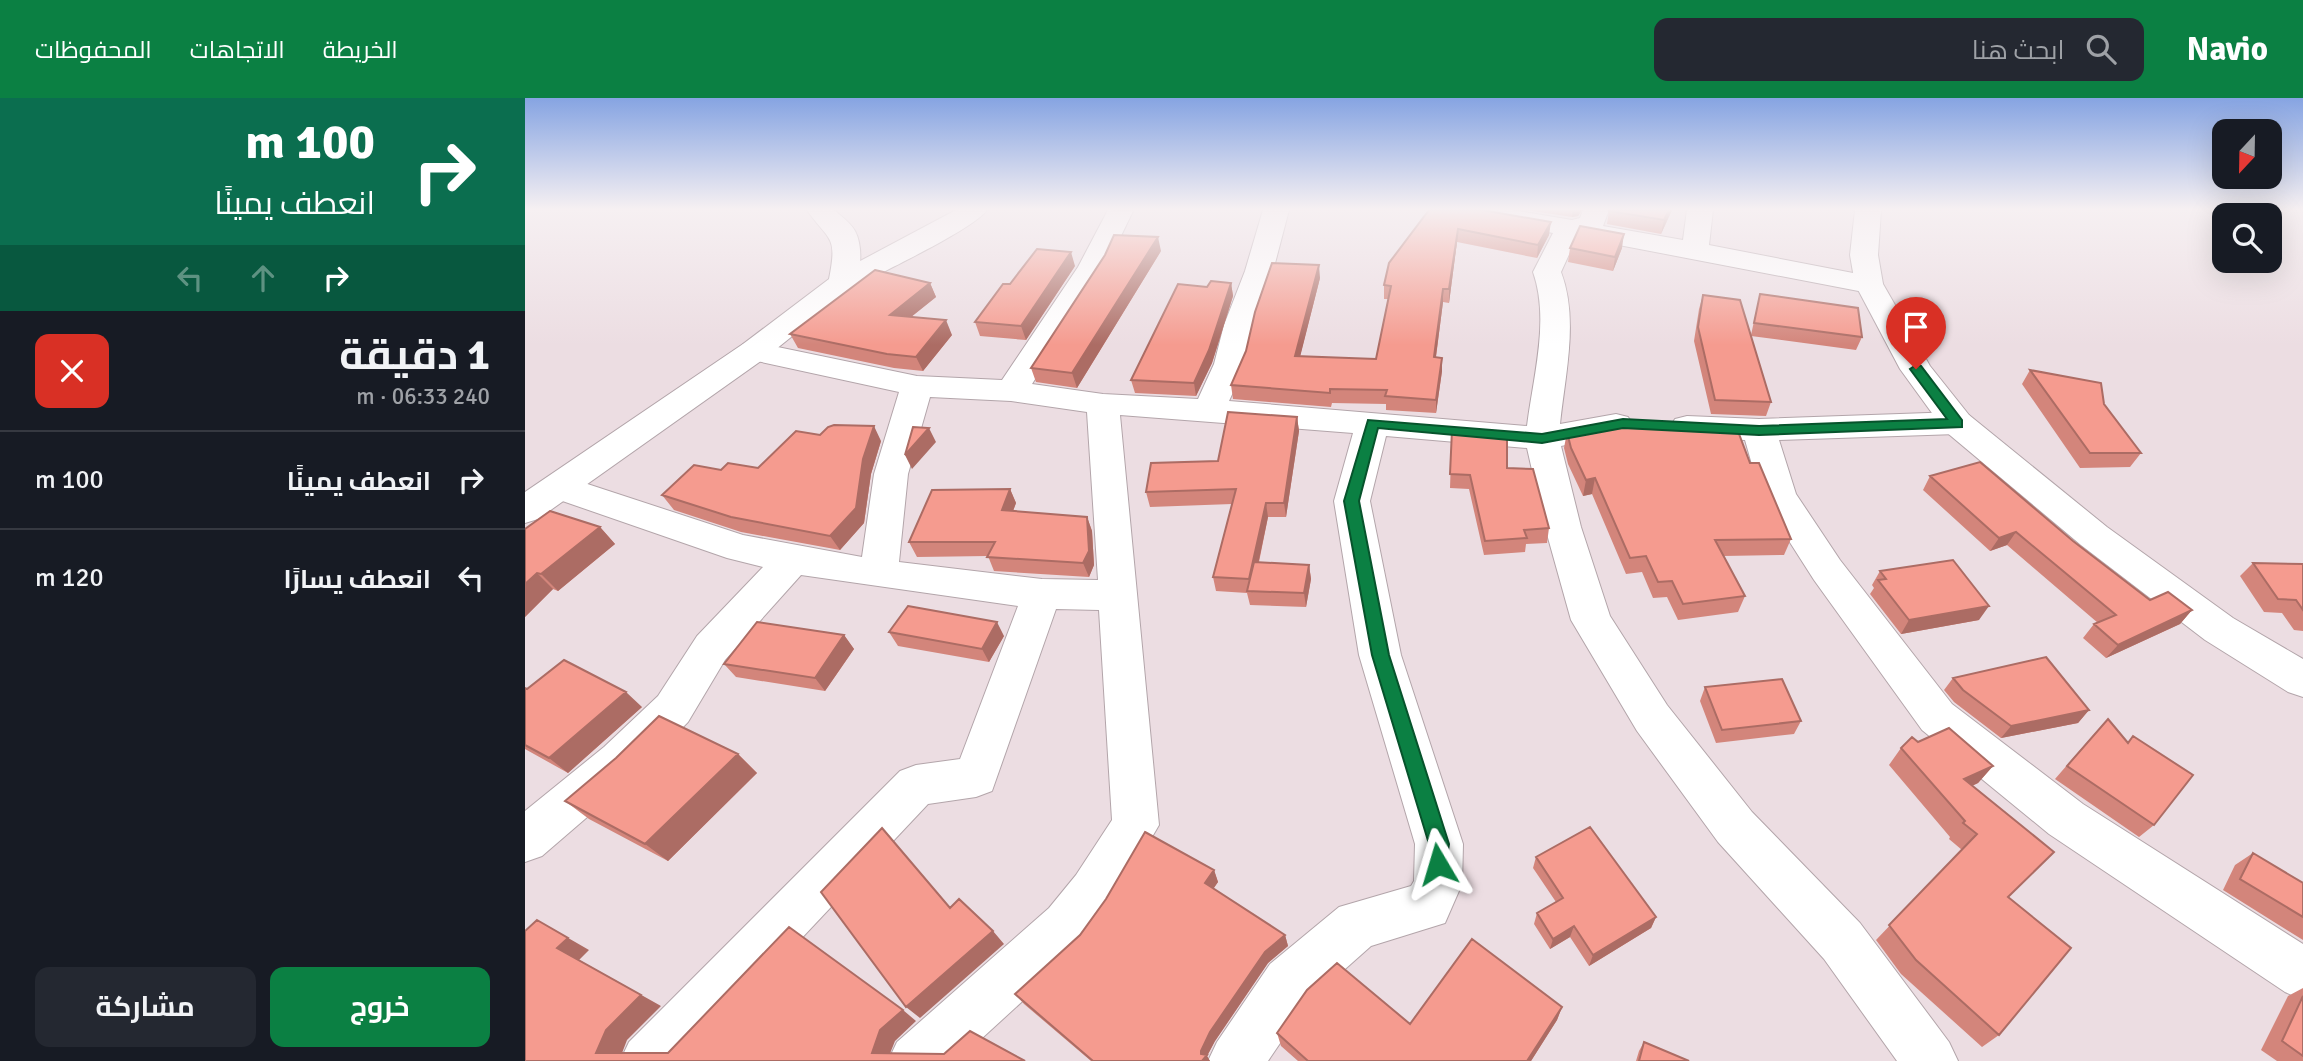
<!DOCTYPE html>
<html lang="ar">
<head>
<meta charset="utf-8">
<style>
	:root { --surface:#171b24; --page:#242831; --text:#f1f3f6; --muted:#9ea1a6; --line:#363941; --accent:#0b8043 }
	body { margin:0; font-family:Signika,Cairo,sans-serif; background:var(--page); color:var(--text); direction:rtl; height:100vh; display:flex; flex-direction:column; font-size:26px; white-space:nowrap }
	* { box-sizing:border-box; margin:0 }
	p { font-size:23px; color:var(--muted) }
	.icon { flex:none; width:38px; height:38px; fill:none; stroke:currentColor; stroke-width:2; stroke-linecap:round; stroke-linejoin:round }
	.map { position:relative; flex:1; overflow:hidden; direction:ltr }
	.drawer { display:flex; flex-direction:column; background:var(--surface); width:525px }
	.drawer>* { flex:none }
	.banner { background:#0b6e4f; color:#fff; overflow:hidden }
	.needle { width:46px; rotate:202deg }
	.fabs { position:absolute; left:1687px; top:21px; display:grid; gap:14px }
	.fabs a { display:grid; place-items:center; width:70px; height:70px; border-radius:14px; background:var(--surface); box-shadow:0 7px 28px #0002; font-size:35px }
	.pin { position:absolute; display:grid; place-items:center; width:60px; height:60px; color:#fff; margin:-72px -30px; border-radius:50% 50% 50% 0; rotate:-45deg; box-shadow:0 0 7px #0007 }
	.pin .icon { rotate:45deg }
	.me { position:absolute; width:77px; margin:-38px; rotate:353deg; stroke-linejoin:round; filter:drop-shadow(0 0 5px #0008) }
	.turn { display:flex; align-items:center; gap:24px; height:147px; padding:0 35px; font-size:32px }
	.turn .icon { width:91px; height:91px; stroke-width:2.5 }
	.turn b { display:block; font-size:49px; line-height:60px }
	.lanes { display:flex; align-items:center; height:66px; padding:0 35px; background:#0003; justify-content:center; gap:35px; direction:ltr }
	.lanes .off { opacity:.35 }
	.round { display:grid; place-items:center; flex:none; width:74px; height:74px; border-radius:14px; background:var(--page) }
	.summary { display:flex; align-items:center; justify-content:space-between; height:119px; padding:0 35px }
	h1 { font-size:42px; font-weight:700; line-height:52px }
	.cta { display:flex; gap:14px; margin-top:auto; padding:14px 35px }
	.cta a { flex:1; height:80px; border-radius:14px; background:var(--accent); color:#fff; font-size:28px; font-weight:700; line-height:80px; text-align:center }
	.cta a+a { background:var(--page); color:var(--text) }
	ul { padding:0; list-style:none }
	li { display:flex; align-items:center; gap:21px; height:98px; padding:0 35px; border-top:2px solid var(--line) }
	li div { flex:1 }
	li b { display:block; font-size:26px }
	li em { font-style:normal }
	header { display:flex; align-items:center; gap:42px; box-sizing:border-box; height:98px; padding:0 35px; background:var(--accent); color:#fff }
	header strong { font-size:33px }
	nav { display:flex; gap:38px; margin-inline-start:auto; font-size:24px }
	.search { width:490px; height:63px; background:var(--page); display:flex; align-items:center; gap:18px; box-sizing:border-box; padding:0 24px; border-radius:14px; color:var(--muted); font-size:26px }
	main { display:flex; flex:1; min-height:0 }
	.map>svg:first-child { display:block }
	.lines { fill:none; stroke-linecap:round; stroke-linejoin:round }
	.minor-casing { stroke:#b3a5aa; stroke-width:2 }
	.major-casing { stroke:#b3a5aa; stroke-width:2 }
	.minor { fill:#fff; fill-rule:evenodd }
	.major { fill:#fff; fill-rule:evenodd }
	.wall { fill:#d3857b }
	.shaded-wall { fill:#ac6c64 }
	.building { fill:#f59b8f; stroke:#ac6c64; stroke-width:2 }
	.route { fill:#0b8043; stroke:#07532c; stroke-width:2 }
</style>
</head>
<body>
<header>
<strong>Navio</strong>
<div class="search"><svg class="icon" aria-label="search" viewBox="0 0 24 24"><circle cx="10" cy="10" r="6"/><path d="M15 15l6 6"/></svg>ابحث هنا</div>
<nav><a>الخريطة</a><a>الاتجاهات</a><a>المحفوظات</a></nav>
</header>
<main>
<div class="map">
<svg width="1778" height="963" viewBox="0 0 1778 963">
	<rect width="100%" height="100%" fill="#ecdde2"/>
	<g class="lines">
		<!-- minor casing -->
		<g class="minor-casing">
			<path id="minor" d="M431,112H462C449,131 353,176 327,190L317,192L307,190L303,184L307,178Z
				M583,112L608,113L581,169L507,286L578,296L673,301L689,266L699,227L720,173L738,112H764L748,173L729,227L721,266L704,303L1002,328C1008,279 1025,222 1008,174L1028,135L945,120L936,117L932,112H987L1047,122L1055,120L1058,112H1084L1078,128L1158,142L1162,112H1188L1184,147L1354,180L1358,186L1354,192L1344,195L1052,139L1036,174C1054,221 1040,277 1035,326L1091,316L1103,319L1108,327L1103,335L1036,348L1056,429L1085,518L1142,607L1227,714L1335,825L1424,944L1433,963H1372L1299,861L1193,744L1112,633L1046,522L1020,429L1002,350L861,338L845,403L876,557L938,746L937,786L920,825L846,848L783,904L743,963H683L692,944L745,866L814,809L886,788L889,783L890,746L834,557L809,403L828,335L595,317L634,727L585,811L560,846L432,963H363L372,944L524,810L551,777L587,722L574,512L531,511L467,693L451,699L403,706L161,963H95L104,944L375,673L391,667L435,661L493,508L276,477L200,562L163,624L111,677L17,758L0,764V713L79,649L133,598L172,538L238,469L202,460L23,398L17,389L23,380L35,377L218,437L337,459L349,376L374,294L218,260L214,253L218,246L229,244L392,278L477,282L553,169ZM405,299L486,303L562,314L573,482L517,481L374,464L383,376Z
				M1432,314L1444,317L1449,325L1444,333L1432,336L1254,342L1271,396L1315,462L1427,606L1558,706L1778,846V902L1760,894L1524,736L1397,632L1289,482L1241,407L1236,398L1220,342L1162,340L1150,337L1145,329L1150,321L1162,318L1234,321Z"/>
		</g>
		<!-- major casing -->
		<g class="major-casing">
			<path id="major" d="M282,112H309C316,118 326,125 330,133C338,148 337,176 327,190L240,260L13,421L0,425V394L218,246L304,181C313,136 304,144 282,112Z
				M1330,112H1356L1353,157L1358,186L1405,268L1444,317L1582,429L1708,520L1778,561V599L1763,594L1680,542L1556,447L1420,333L1375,271L1330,186L1325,157Z"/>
		</g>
		<!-- minor -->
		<use href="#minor" class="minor"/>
		<!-- major -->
		<use href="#major" class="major"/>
	</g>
	<!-- wall -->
	<path class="wall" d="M904,112L1024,137L1012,160L932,144L924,205L918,204L911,259L917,273L911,315L861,312V306L807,305L806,309L708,301L706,287L795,180L775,258L851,261L863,201H859V187Z
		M1001,112H1057L1053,118L1047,119Z
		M1084,112H1147L1136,136L1082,126Z
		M1045,150H1097L1088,173L1043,164Z
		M636,153L552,290L511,284L506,270Z
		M550,168L501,242L455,238L450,224Z
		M405,185L411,199L386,219L427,237L398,273L369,270L273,250L265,236Z
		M706,185L708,198L687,265L671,298L610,295L606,282L682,189Z
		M1235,196L1337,239L1331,252L1226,238L1246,304L1241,318L1186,316L1169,243L1174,211L1178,197L1226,237Z
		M1505,272L1579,306L1616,355L1605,369L1555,370L1497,286Z
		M772,319L774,333L761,419H743L734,464L784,467L786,481L781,509L725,507L722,495L691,493L688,479L707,406L625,409L621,394L693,363Z
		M927,332L982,370L1024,430L1022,445L1001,446L1000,454L959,457L944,391L925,390Z
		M1042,334L1225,365L1266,441L1259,457L1198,458L1220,498L1213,514L1153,522L1142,499L1128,500L1117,474L1101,476L1067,396L1058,398L1043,366L1039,350Z
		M356,343L346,376L339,425L315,452L216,434L149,412L137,397L196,372L233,370Z
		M1405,378L1548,443L1625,502L1667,512L1655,526L1581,560L1558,540L1569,526L1573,525L1482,447L1465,453L1398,392Z
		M485,391L491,405L488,413L562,419L567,433L569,467L564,479L469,473L463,458L392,459L384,444Z
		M75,429L90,446L33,493L28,491L0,519V431Z
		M1728,465L1778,466V533L1769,532L1757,515L1739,514L1715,478Z
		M1355,473L1454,522L1376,536L1345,496L1349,490L1347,487Z
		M364,534L479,538L464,564L373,548Z
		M319,537L329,551L300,593L211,579L199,566Z
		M1428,580L1564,612L1553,625L1476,640L1429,604L1419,592Z
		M1180,589L1276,623L1269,636L1191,645L1175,603Z
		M0,590L2,591L117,609L43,675L0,651Z
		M1583,621L1602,644L1629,727L1614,739L1530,681L1570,635Z
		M1393,644L1468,668L1453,685L1447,688L1483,799L1474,937L1457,949L1376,876L1351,842L1437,752L1424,741L1425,739L1364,667L1376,650Z
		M213,656L232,675L143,763L64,721L40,703Z
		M1728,755L1778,785V842L1698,792L1710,767Z
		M1011,759L1131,819L1126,830L1064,868L1045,839L1025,851L1009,826L1012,815L1031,804L1008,770Z
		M689,772L693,784L688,791L760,837L763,848L743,865L690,943L682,958L685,963H566L499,906L490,896Z
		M1778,890V963H1752L1736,952L1763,898Z
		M1037,909L1032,922L1006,963H773L756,948L752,935L885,926Z
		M1119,944L1164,963H1111L1114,953Z"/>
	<!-- shaded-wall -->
	<path class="shaded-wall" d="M1048,112H1057L1053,118L1047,119Z
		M1144,112H1147L1136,136L1139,122Z
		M1026,124L1024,137L1012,160L1013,147Z
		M933,131L932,144L924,205V191Z
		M1099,136L1097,150L1088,173L1090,159Z
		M633,139L636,153L552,290L547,275Z
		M546,154L550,168L501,242L496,228Z
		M794,167L795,180L772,271L770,258Z
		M405,185L411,199L371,231L365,217Z
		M706,185L708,198L687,265L671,298L669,285Z
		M918,191V204L909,273V259Z
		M421,222L427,237L398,273L391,259Z
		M917,260V273L911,315V302Z
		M772,319L774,333L761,419L759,405Z
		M349,328L356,343L346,376L339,425L315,452L305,438L338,361Z
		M404,330L411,344L387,371L380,357Z
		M1070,380L1067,396L1058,398L1061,382Z
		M485,391L491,405L483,426L477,412Z
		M741,405L743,419L727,495L724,481Z
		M562,419L567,433L569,467L564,479L558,465Z
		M75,429L90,446L33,493L16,476Z
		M1491,434L1482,447L1465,453L1474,440Z
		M784,467L786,481L781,509L779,495Z
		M12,475L28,491L0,519V486Z
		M1464,508L1454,522L1376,536L1384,522Z
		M1667,512L1655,526L1581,560L1593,547Z
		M472,524L479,538L464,564L457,551Z
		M319,537L329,551L300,593L290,580Z
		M101,594L117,609L43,675L24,660Z
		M1564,612L1553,625L1476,640L1486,628Z
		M213,656L232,675L143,763L120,746Z
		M1468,668L1453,685L1425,698L1439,681Z
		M689,772L693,784L684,797L680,785Z
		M1131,819L1126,830L1064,868L1068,857Z
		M12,822L64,852L54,862L136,908L102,942L94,963L71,955L81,932L32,850Z
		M1049,828L1045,839L1025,851L1028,841Z
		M468,833L479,846L395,920L381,909Z
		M760,837L763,848L743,865L690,943L682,958L685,963H677L676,953L685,934L740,854Z
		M1037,909L1032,922L1006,963H1002Z
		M378,912L391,923L370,943L362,963L347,955L355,932Z"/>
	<!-- building -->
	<path class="building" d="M904,112H957L1026,124L1013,147L933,131L924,191H918L909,259L917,260L911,302L860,298L862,292L805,291V295L706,287L721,253L730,214L747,165L794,167L770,258L851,261L866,188L859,187L864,165Z
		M1084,112H1144L1139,122L1084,113Z
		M1055,128L1099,136L1090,159L1045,150Z
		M589,137L633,139L547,275L506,270L580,157Z
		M512,151L546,154L496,228L450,224L478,186H485Z
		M350,172L405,185L365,217L421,222L391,259L362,256L265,236Z
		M686,183L706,185L684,252L669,285L606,282L653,186L682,189Z
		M1235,196L1333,210L1337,239L1229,225Z
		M1178,197L1215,202L1246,304L1190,302L1173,229Z
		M1505,272L1576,285L1579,306L1616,355H1565Z
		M703,314L772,319L759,405H741L724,481L688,479L711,391L621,394L626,365L693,363Z
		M1102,323L1211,328L1225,365H1234L1266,441L1190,442L1220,498L1158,506L1147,483L1133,484L1121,458L1105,460L1070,380L1061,382L1046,350L1042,334Z
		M309,327L349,328L338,361L331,410L305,438L206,419L137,397L169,367L196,372L203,365L233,370L271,333L295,337L303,329Z
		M388,329L404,330L380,357Z
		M927,332L982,336V370L1008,371L1024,430L999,432L1002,440L960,443L945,377L925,376Z
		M1455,364L1548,443L1625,502L1643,494L1667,512L1593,547L1569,526L1591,517L1491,434L1474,440L1405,378Z
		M485,391L477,412L562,419L564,453L558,465L462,459L470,444H384L407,392Z
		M25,413L75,429L16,476L12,475L0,486V431Z
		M1428,462L1464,508L1384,522L1353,482L1361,481L1355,473Z
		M729,464L784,467L779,495L722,493Z
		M1728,465L1778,466V512L1771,502L1753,501Z
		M383,508L472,524L457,551L364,534Z
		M232,524L319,537L290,580L199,566Z
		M1521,559L1564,612L1486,628L1438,592L1428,580Z
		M39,562L101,594L24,660L0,647V590L2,591Z
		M1257,581L1276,623L1197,632L1180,589Z
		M134,618L213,656L120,746L40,703L91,660Z
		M1583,621L1603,645L1608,638L1668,677L1629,727L1542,668Z
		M1424,630L1468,668L1439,681L1529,754L1483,799L1546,850L1474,937L1391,862L1364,827L1452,736L1438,725L1440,723L1376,650L1387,639L1393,644Z
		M1065,729L1131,819L1068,857L1049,828L1028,841L1012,815L1038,800L1011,759Z
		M357,730L425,810L434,801L468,833L381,909L296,794Z
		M620,734L689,772L680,785L760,837L740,854L685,934L676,953V956L682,957L677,963H568L490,896L555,837L581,801Z
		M1728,755L1778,785V819L1715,781Z
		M12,822L43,840L32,850L116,897L81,932L71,955H143L264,829L378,912L355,932L347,955L419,956L445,933L500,963H0V833Z
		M947,841L1037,909L1002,963H783L752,935L782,892L812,865L885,926Z
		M1778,898V958L1757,943Z
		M1119,944L1164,963H1114Z"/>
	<!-- sky -->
	<linearGradient id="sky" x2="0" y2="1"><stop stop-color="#86a4e2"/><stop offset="0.45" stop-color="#f6f0f2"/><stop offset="1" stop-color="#f6f0f2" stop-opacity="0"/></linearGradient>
	<rect width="1778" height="247" fill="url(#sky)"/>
	<!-- route -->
	<path class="route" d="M1391,267L1396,268L1437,322V329L1234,337L1098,330L1017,345L853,330L834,403L864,557L924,746L920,772L913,775L906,772L903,766L904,746L847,557L819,403L843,322L1017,336L1098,321L1234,328L1422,321L1385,271Z"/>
</svg>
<div class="fabs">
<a><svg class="needle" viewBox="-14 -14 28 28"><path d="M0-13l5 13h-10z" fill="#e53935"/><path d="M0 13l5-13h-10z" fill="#9ea1a6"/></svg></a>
<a><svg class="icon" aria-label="search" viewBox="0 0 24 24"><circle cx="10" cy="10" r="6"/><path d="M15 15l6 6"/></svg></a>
</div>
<div class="pin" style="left:1391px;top:271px;background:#d93025"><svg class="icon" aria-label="arrive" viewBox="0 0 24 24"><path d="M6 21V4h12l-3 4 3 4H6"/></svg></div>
<svg class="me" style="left:913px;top:766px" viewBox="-20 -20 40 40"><path d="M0-17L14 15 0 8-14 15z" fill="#0b8043" stroke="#fff" stroke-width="4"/></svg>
</div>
<section class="drawer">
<div class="banner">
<div class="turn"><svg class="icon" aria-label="right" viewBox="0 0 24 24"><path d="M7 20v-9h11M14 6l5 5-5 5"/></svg><div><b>100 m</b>انعطف يمينًا</div></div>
<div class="lanes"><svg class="icon off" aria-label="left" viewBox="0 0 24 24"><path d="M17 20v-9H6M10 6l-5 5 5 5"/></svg><svg class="icon off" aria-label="ahead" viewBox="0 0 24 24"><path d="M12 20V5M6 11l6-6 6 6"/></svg><svg class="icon" aria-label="right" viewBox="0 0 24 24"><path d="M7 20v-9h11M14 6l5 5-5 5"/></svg></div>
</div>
<div class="summary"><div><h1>1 دقيقة</h1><p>240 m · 06:33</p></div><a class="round" style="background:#d93025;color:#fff"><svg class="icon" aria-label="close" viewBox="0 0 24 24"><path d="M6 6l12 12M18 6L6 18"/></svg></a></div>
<ul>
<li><svg class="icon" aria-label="right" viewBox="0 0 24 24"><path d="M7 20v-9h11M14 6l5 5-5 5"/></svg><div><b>انعطف يمينًا</b></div><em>100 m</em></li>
<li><svg class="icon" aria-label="left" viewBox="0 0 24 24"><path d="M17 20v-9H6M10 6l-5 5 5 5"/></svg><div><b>انعطف يسارًا</b></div><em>120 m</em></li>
</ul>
<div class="cta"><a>خروج</a><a>مشاركة</a></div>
</section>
</main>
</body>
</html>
